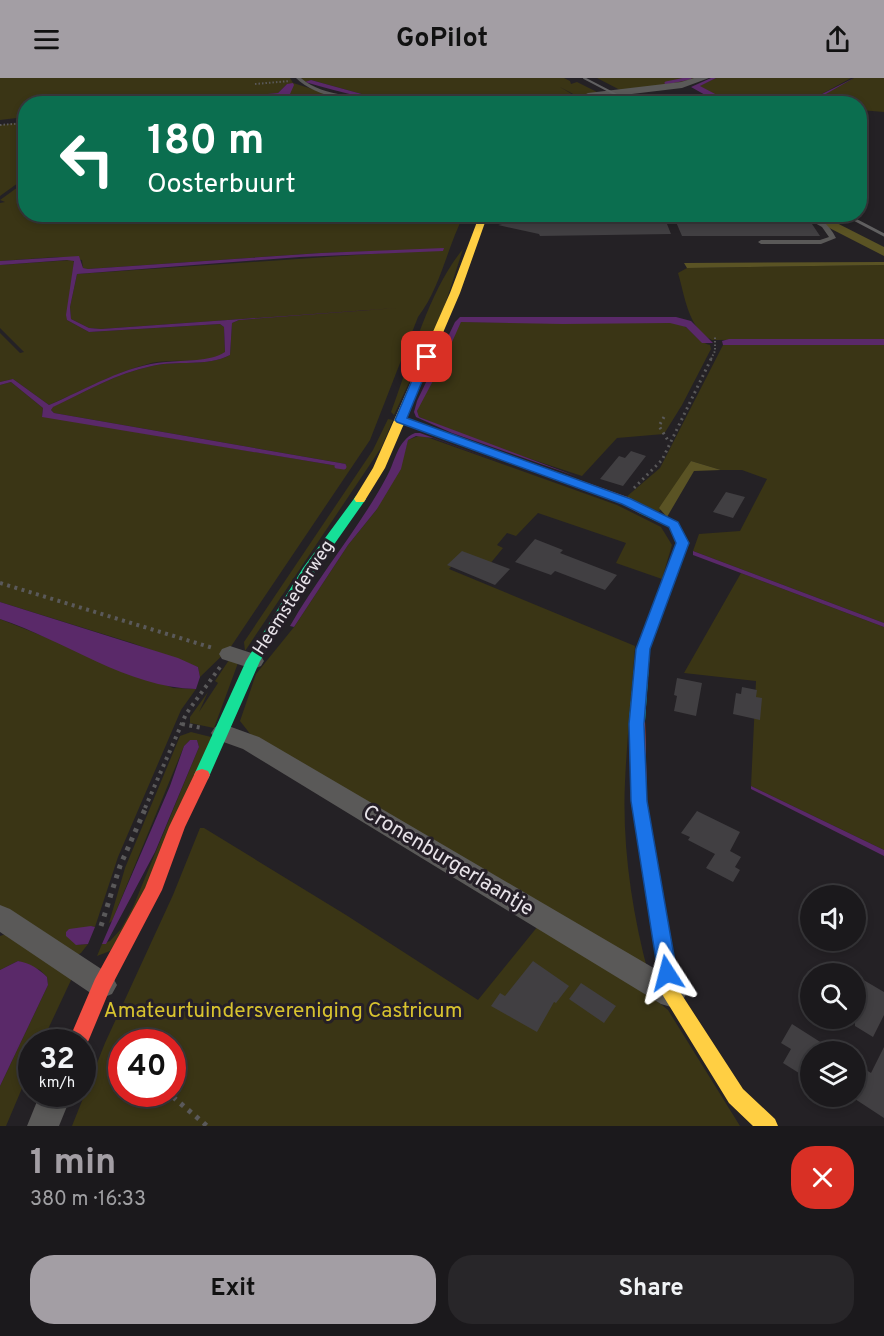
<!DOCTYPE html>
<html lang="en">
<head>
<meta charset="utf-8">
<style>
	:root { --surface:#1b191c; --page:#282629; --text:#f1f3f6; --muted:#a0a0a3; --line:#39383b; --accent:#a39ea4 }
	body { margin:0; font-family:Overpass,sans-serif; background:var(--page); color:var(--text); height:100vh; display:flex; flex-direction:column; font-size:22px; white-space:nowrap }
	* { box-sizing:border-box; margin:0 }
	p { font-size:20px; color:var(--muted) }
	.icon { flex:none; width:33px; height:33px; fill:none; stroke:currentColor; stroke-width:2; stroke-linecap:round; stroke-linejoin:round }
	.map { position:relative; height:1048px; overflow:hidden }
	.details { display:flex; flex-direction:column; background:var(--surface); flex:1 }
	.details>* { flex:none }
	.top-card { position:absolute; left:18px; top:18px; width:849px; height:126px; border-radius:24px; box-shadow:0 3px 9px #0003,0 0 0 2px var(--line); background:#0b6e4f; color:#fff; overflow:hidden }
	.tools { position:absolute; left:800px; top:807px; display:grid; gap:12px }
	.tools a { display:grid; place-items:center; width:66px; height:66px; border-radius:50%; background:var(--surface); box-shadow:0 3px 9px #0003,0 0 0 2px var(--line); font-size:30px }
	.speed { position:absolute; left:18px; top:951px; display:flex; gap:12px; font-size:30px; font-weight:700; text-align:center }
	.speed>* { display:grid; place-content:center; width:78px; height:78px; border-radius:50%; background:var(--surface); box-shadow:0 3px 9px #0003,0 0 0 2px var(--line); line-height:1 }
	.speed small { font-size:15px; font-weight:400 }
	.speed .limit { border:9px solid #d22; background:#fff; color:#111 }
	.pin { position:absolute; display:grid; place-items:center; width:51px; height:51px; color:#fff; margin:-26px; border-radius:12px; box-shadow:0 3px 9px #0006 }
	.me { position:absolute; width:66px; margin:-33px; rotate:351deg; stroke-linejoin:round; filter:drop-shadow(0 0 4px #0008) }
	.turn { display:flex; align-items:center; gap:21px; height:126px; padding:0 30px; font-size:27px }
	.turn .icon { width:78px; height:78px; stroke-width:2.5 }
	.turn b { display:block; font-size:42px; line-height:51px }
	.round { display:grid; place-items:center; flex:none; width:63px; height:63px; border-radius:24px; background:var(--page) }
	.head { display:flex; align-items:center; justify-content:space-between; height:102px; padding:0 30px }
	h1 { font-size:36px; font-weight:700; line-height:45px; color:var(--accent) }
	.button { display:flex; gap:12px; margin-top:auto; padding:12px 30px }
	.button a { flex:1; height:69px; border-radius:24px; background:var(--accent); color:#111; font-size:24px; font-weight:700; line-height:69px; text-align:center }
	.button a+a { background:var(--page); color:var(--text) }
	header { display:flex; justify-content:space-between; align-items:center; height:78px; padding:0 30px; background:var(--accent); color:#111; font-size:27px; font-weight:700 }
	.map>svg:first-child { display:block }
	.green { fill:#3a3515; fill-rule:evenodd }
	.forest { fill:#5a5324 }
	.water { fill:#5a2969 }
	.lines { fill:none; stroke-linecap:round; stroke-linejoin:round }
	.stream-far1 { stroke:#5a2969; stroke-width:3 }
	.stream { stroke:#5a2969; stroke-width:5 }
	.building { fill:#413f42 }
	.path-far3 { stroke:#5a595a; stroke-width:2; stroke-dasharray:1.5 2; stroke-linecap:butt }
	.path-far2 { stroke:#5a595a; stroke-width:3; stroke-dasharray:2 4; stroke-linecap:butt }
	.path-far1 { stroke:#5a595a; stroke-width:4; stroke-dasharray:3 4.5; stroke-linecap:butt }
	.path { stroke:#5a595a; stroke-width:5; stroke-dasharray:4 6; stroke-linecap:butt }
	.lane { fill:#5a5958; fill-rule:evenodd }
	.street { fill:#5a5958; fill-rule:evenodd }
	.fast { fill:#16e098; fill-rule:evenodd }
	.slow { fill:#ffcf43; fill-rule:evenodd }
	.jam { fill:#f24e42; fill-rule:evenodd }
	.rail-far1 { stroke:#616061; stroke-width:2 }
	.rail { stroke:#616061; stroke-width:3 }
	.route { fill:#1a73e8; stroke:#114b97; stroke-width:1.5 }
	.labels { text-anchor:middle; dominant-baseline:central; stroke-width:6; stroke-linejoin:round; paint-order:stroke }
	.street-label { font-size:18px; fill:#e7e2e8; stroke:#251f27 }
	.near-street-label { font-size:21px; fill:#e7e2e8; stroke:#251f27 }
	.near-park-label { font-size:21px; fill:#d7c22f; stroke:#251f27 }
</style>
</head>
<body>
<header><svg class="icon" aria-label="menu" viewBox="0 0 24 24"><path d="M4 6h16M4 12h16M4 18h16"/></svg>GoPilot<svg class="icon" aria-label="share" viewBox="0 0 24 24"><path d="M12 15V3M7 8l5-5 5 5M5 13v7h14v-7"/></svg></header>
<div class="map">
<svg width="884" height="1048" viewBox="0 0 884 1048">
	<rect width="100%" height="100%" fill="#242125"/>
	<!-- green -->
	<path class="green" d="M0,0H290L293,5L322,14L377,25H215L289,16L287,6L278,15L171,26H26L25,39L0,42Z
		M301,0H564L570,3L571,6L577,4L599,15L577,18L560,9L578,20L564,25H421L369,18L311,2L305,4Z
		M597,0H696L684,4L622,13Z
		M716,0H851L807,24L731,21L721,19L699,8Z
		M854,0H884V34L860,32V26L809,25Z
		M25,44V100L0,118V47Z
		M25,104L26,136L464,137C447,169 441,209 418,239L370,362L230,570L200,599L198,589L132,565L0,524V307L11,304L43,330L42,338L344,389L346,386L54,335L51,332L52,329C85,314 117,295 152,288C177,282 207,289 230,277L232,245L239,242L397,230L101,251L89,250L71,241L70,229L77,196L444,171L321,175L88,191L83,190L82,182L57,179L0,183V125L5,124L0,122Z
		M463,171L445,227L394,337L391,334L395,323C413,274 430,211 463,171Z
		M72,182L74,184L67,242L89,254L220,246L224,249L225,275C204,288 171,279 148,286C113,295 82,313 49,327L13,301L0,304V255L20,275L24,274L0,250V187Z
		M884,187V261L712,262C688,251 685,218 678,195L687,190Z
		M461,244L678,245C692,250 695,263 710,267L711,271L682,327L664,356L617,360L582,398L497,370L419,339L417,333L420,324Z
		M723,267H884V545L693,473L699,456L740,453L767,401L742,392H721L691,383L659,434L625,420L660,390Z
		M388,341L393,342L381,370L245,573L244,564L373,372Z
		M421,357L617,427L661,449L672,467L662,501L616,485L626,465L538,435L516,458L507,455L497,467L503,470L489,487L462,477L449,491L635,568C632,613 627,659 625,704C622,767 632,834 648,894L251,657L240,643L256,596L294,549L348,467L377,431L404,376L408,362Z
		M741,495L884,549V772L751,708L756,603L684,595Z
		M0,541L173,610L196,611L181,632L118,779L95,849L91,848L76,867L88,866L81,875L75,878L0,831Z
		M229,582L238,585L214,650L190,645V639L208,614L199,634L218,605L215,603Z
		M191,654L211,659L213,662L190,707L137,830L110,873L97,878L102,866L110,863L121,851L133,829L199,669L197,662H190L184,668L112,843L109,845L125,790L180,658Z
		M200,750H204L346,837L478,922L538,848L651,918L668,932L740,1048H72L105,965L173,817ZM122,964H172V1016H122Z
		M6,856L72,900L42,964H32L31,989L6,1048H0V1008L48,907L47,899L40,892L18,883L0,892V858Z"/>
	<!-- forest -->
	<path class="forest" d="M804,137H821L884,169V178Z
		M884,184V187L687,190L684,185Z
		M691,383L721,392L694,393L667,439L659,430Z"/>
	<!-- water -->
	<path class="water" d="M711,0H716L700,8L721,19L731,21L806,24L854,0L810,25L747,26L723,23L707,18L691,9Z
		M311,2L369,18L421,25C381,26 344,15 305,4Z
		M293,5L294,7L290,16C250,23 211,26 171,25L278,15L287,6Z
		M444,170L443,173L300,179L77,196L70,229L71,241L89,250L101,251L397,230L239,242L232,245L230,277C207,289 177,282 152,288C117,295 85,314 53,329L51,332L54,335L346,386L344,389L42,339L43,330L11,304L0,307V304L13,301L49,327C87,311 125,287 166,284C184,282 210,284 225,274L224,249L220,246L89,254L67,242L66,237L74,183L67,182L0,187V183L79,178L83,190L88,191L321,175Z
		M460,239H676L691,243L713,265H702L686,249L670,245L563,246L461,244L443,284L417,333L419,339L578,399L452,355L416,339L414,334L417,323L455,244Z
		M729,261H884V267H723L722,263Z
		M415,355H420L617,427L433,360L416,358L408,362L401,391L377,431L348,467L294,549L290,548C319,497 358,452 386,400C395,385 397,362 415,355Z
		M693,473L884,545V549L693,477Z
		M0,524L178,580L198,589L200,599L196,611C128,610 64,562 0,541Z
		M190,662H197L199,669L155,774L106,866H102L170,708L184,668Z
		M751,708L884,772V778L751,711Z
		M91,848L95,849L88,866L76,867L66,858V854L69,851Z
		M18,883C30,885 39,891 47,899L48,907L0,1008V892Z"/>
	<g class="lines">
		<!-- stream-far1 -->
		<path class="stream-far1" d="M666,5L690,0"/>
		<!-- stream -->
		<path class="stream" d="M337,388L344,389L338,388"/>
	</g>
	<!-- building -->
	<path class="building" d="M638,136L640,142L665,141L671,156L540,158L539,156L498,147L537,137Z
		M786,142L807,143L812,146L820,158H682L676,144Z
		M631,373L646,378L623,408L600,401L619,378L625,380Z
		M726,414L745,419L733,440L713,434Z
		M535,461L563,472L560,475L617,497L605,512L555,493L551,497L515,484Z
		M462,473L510,491L495,507L447,487Z
		M677,600L702,605L696,638L674,633L677,618L674,617Z
		M742,609L757,612L756,619L762,620L760,642L733,636L736,615L741,616Z
		M697,733L740,754L730,773L741,779L735,789L740,792L733,804L706,790L715,776L688,762L690,759L681,755Z
		M533,883L569,908L556,925L554,924L537,954L491,928L500,915L505,918Z
		M855,897L884,914V937L873,959L855,948Z
		M581,905L616,928L604,945L569,921Z
		M792,946L836,974H810V1002L783,985L791,971L781,965Z
		M884,969V1040L855,1021V985L871,995Z"/>
	<g class="lines">
		<!-- path-far3 -->
		<path class="path-far3" d="M255,6L290,3
			M0,47L26,45
			M711,281L715,273V259"/>
		<!-- path-far2 -->
		<path class="path-far2" d="M664,339L659,348L669,364
			M634,410L662,382L712,279"/>
		<!-- path-far1 -->
		<path class="path-far1" d="M0,505L213,570
			M182,646L202,650
			M145,730L186,636L220,589"/>
		<!-- path -->
		<path class="path" d="M101,848L120,788L146,729
			M173,1019L207,1048"/>
		<!-- lane -->
		<path class="lane" d="M296,0H301C325,21 362,16 390,26C363,26 315,20 296,0Z
			M503,136H512C503,142 488,146 478,142Z
			M799,136C816,136 829,145 836,160L821,166H761L758,164L761,162H820L829,159L822,149Z"/>
		<!-- street -->
		<path class="street" d="M694,0H709L682,10L590,21L581,26H567L588,15L681,4Z
			M230,568L261,578L264,583L261,588L253,591L222,581L219,576L222,571Z
			M223,646L259,659L681,906L686,916L681,926L671,929L661,926L243,671L215,661L211,655L215,649Z
			M0,827L10,831L112,898L117,907L112,916L102,920L92,916L0,854Z
			M40,1016H72L59,1048H27Z"/>
		<!-- fast -->
		<path class="fast" d="M360,417L366,421L314,495L260,583L208,701L202,703L196,701L194,697L246,583L303,490L356,418Z
			M643,428L678,444L689,465L650,571L645,643L642,647H632L629,643L636,571L677,465L669,449L639,435L637,432L639,429Z"/>
		<!-- slow -->
		<path class="slow" d="M480,136H488L460,215L385,390L364,424H356L354,421L373,390L450,215Z
			M669,893L676,895L680,914L743,1011L775,1041L778,1048H753L729,1025L662,916L660,901L662,895Z"/>
		<!-- jam -->
		<path class="jam" d="M401,339L630,420L649,432L647,435H639L622,426L397,344V340Z
			M637,637L642,639L645,643L647,723L678,901L676,907L669,909L662,907L660,901L631,723L629,643L632,639Z
			M202,691L208,693L210,697L185,749L162,812L110,911L85,971H82V964H68L95,901L145,810L169,749L194,697L196,693Z"/>
		<!-- rail-far1 -->
		<path class="rail-far1" d="M584,0L634,26"/>
		<!-- rail -->
		<path class="rail" d="M844,136L884,157"/>
	</g>
	<!-- route -->
	<path class="route" d="M427,276L432,279L407,340L631,421L678,444L689,465L650,571L644,646L647,723L677,895L674,901L667,903L661,901L658,895L631,723L629,646L636,571L676,465L669,449L622,426L397,344L395,342L422,279Z"/>
	<g class="labels">
		<!-- street labels -->
		<g class="street-label">
			<text transform="translate(294 520) rotate(-57)">Heemstederweg</text>
		</g>
		<!-- near-street labels -->
		<g class="near-street-label">
			<text transform="translate(448 783) rotate(31)">Cronenburgerlaantje</text>
		</g>
		<!-- near-park labels -->
		<g class="near-park-label">
			<text x="283" y="933">Amateurtuindersvereniging Castricum</text>
		</g>
	</g>
</svg>
<div class="tools">
<a><svg class="icon" aria-label="sound" viewBox="0 0 24 24"><path d="M4 9h4l5-4v14l-5-4H4zM17 9q2 3 0 6"/></svg></a>
<a><svg class="icon" aria-label="search" viewBox="0 0 24 24"><circle cx="10" cy="10" r="6"/><path d="M15 15l6 6"/></svg></a>
<a><svg class="icon" aria-label="layers" viewBox="0 0 24 24"><path d="M12 4l9 5-9 5-9-5zM3 14l9 5 9-5"/></svg></a>
</div>
<div class="speed"><div>32<small>km/h</small></div><div class="limit">40</div></div>
<div class="pin" style="left:427px;top:279px;background:#d93025"><svg class="icon" aria-label="arrive" viewBox="0 0 24 24"><path d="M6 21V4h12l-3 4 3 4H6"/></svg></div>
<svg class="me" style="left:667px;top:895px" viewBox="-20 -20 40 40"><path d="M0-17L14 15 0 8-14 15z" fill="#1a73e8" stroke="#fff" stroke-width="4"/></svg>
<div class="top-card">
<div class="turn"><svg class="icon" aria-label="left" viewBox="0 0 24 24"><path d="M17 20v-9H6M10 6l-5 5 5 5"/></svg><div><b>180 m</b>Oosterbuurt</div></div>
</div>
</div>
<section class="details">
<div class="head"><div><h1>1 min</h1><p>380 m · 16:33</p></div><a class="round" style="background:#d93025;color:#fff"><svg class="icon" aria-label="close" viewBox="0 0 24 24"><path d="M6 6l12 12M18 6L6 18"/></svg></a></div>
<div class="button"><a>Exit</a><a>Share</a></div>
</section>
</body>
</html>
